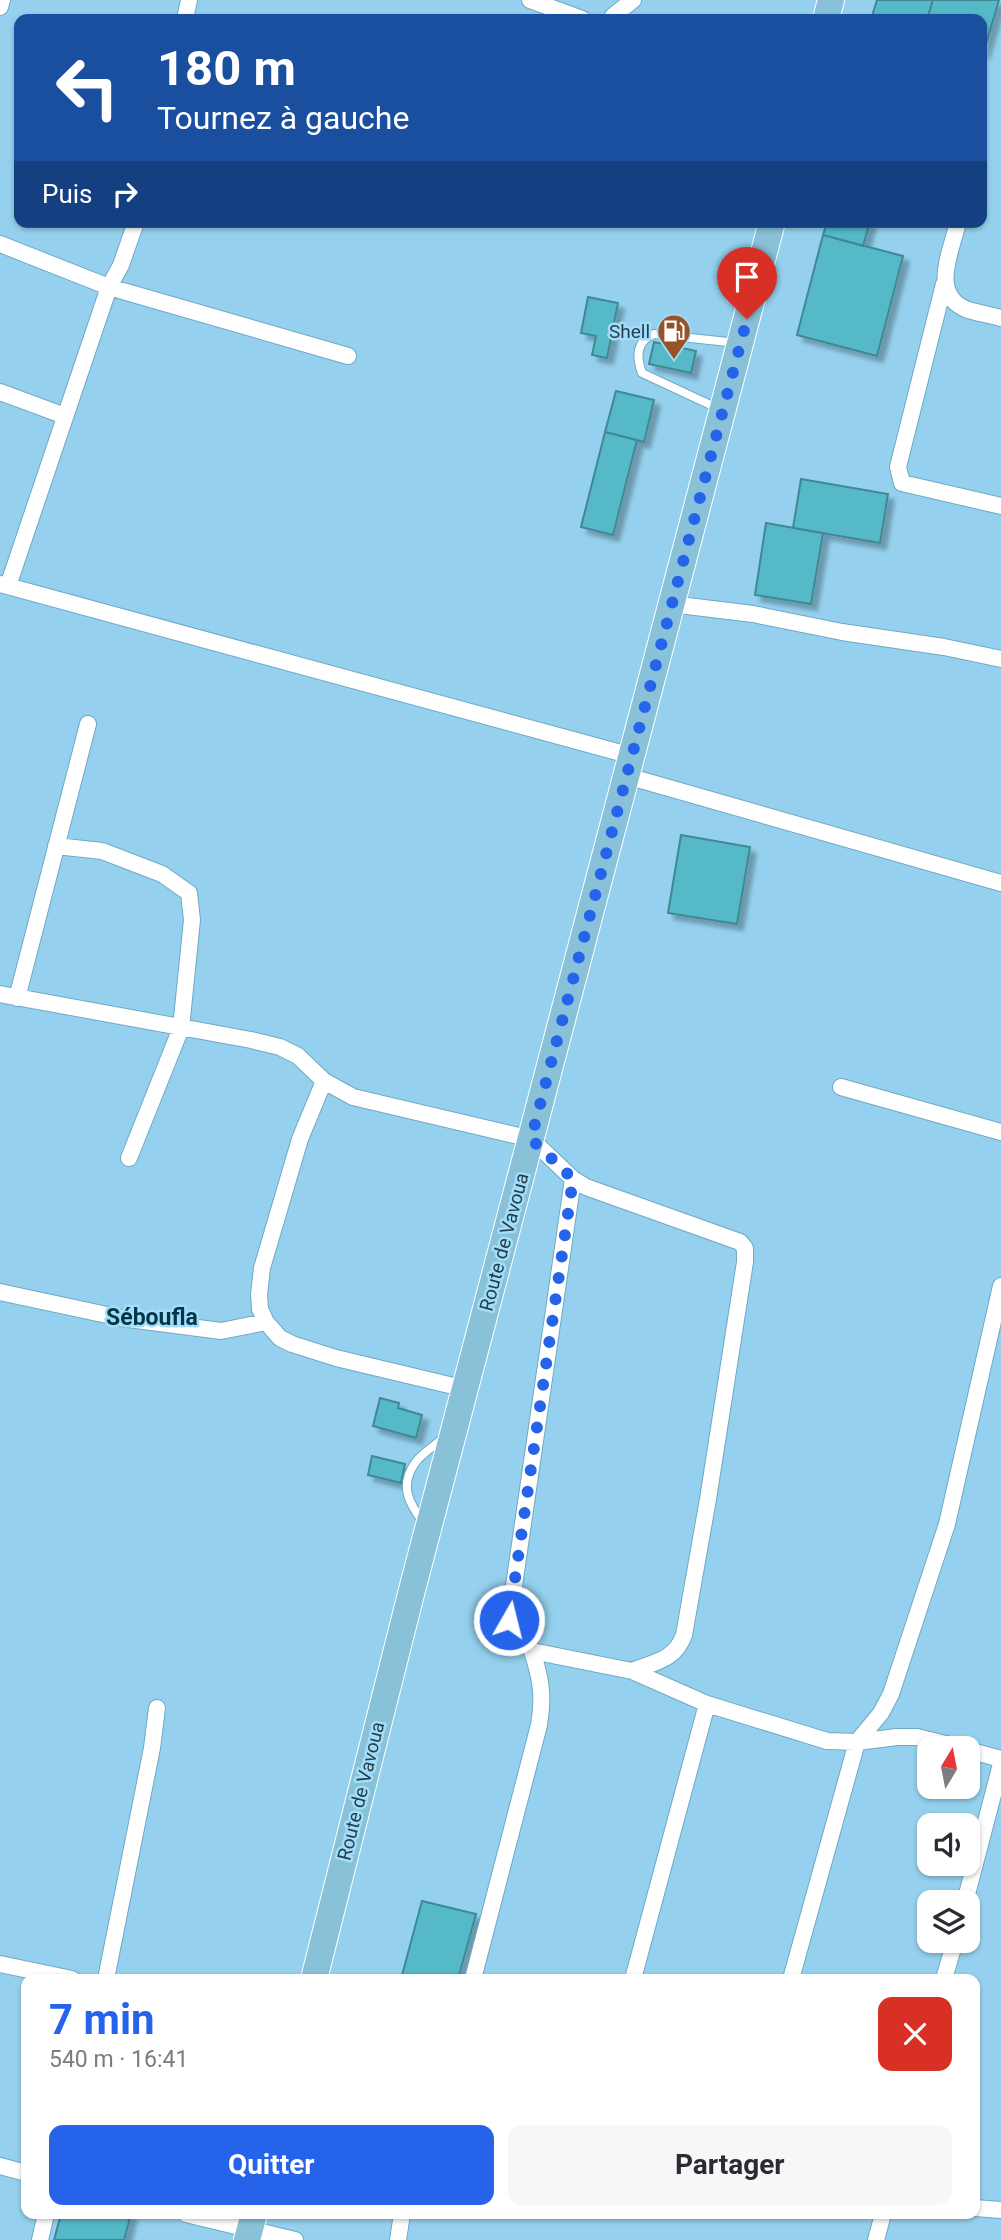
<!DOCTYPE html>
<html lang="fr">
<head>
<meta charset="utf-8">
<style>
	:root { --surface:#fff; --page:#f7f7f7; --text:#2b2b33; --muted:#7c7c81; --accent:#2563eb }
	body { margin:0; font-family:Roboto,sans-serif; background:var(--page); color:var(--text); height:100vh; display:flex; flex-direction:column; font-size:26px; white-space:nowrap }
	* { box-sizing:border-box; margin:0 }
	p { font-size:23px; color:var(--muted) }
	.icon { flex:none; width:38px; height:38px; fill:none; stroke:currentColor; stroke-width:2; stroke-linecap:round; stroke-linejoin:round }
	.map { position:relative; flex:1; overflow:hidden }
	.sheet { position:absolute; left:21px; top:1974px; width:959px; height:245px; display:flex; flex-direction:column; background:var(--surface); border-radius:14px; box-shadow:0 2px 5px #0004 }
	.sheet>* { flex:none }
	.top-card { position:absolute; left:14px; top:14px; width:973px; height:214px; border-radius:14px; box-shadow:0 2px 5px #0004; background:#1a4fa0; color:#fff; overflow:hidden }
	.needle { width:46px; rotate:10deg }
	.controls { position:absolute; left:917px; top:1736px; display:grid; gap:14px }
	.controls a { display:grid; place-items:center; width:63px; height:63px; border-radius:14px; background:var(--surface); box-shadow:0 2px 5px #0004; font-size:35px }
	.pin { position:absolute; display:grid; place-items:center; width:60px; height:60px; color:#fff; margin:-72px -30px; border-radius:50% 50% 50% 0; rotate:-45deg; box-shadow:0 0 7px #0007 }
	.pin .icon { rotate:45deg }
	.me { position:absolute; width:77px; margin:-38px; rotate:8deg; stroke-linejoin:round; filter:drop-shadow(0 0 5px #0008) }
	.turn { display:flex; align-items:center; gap:24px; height:147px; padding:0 28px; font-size:32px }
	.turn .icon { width:91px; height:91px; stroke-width:2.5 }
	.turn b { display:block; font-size:49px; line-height:60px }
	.then { display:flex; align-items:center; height:66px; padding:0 28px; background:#0003; gap:14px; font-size:26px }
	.round { display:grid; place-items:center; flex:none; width:74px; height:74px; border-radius:14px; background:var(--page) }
	.summary { display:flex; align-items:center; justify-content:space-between; height:119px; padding:0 28px }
	h1 { font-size:42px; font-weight:700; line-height:52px; color:var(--accent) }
	.cta { display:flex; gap:14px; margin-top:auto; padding:14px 28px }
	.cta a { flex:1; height:80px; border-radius:14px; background:var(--accent); color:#fff; font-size:28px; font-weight:700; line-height:80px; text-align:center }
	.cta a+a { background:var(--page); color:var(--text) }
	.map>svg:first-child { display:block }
	.building { fill:#54b9c8; stroke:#408893; stroke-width:2; filter:url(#shadow) }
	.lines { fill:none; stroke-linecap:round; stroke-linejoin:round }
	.service-casing { stroke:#6ea9c5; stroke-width:10 }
	.minor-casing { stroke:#6ea9c5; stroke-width:18 }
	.primary-casing { stroke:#fff; stroke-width:28 }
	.service { stroke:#fff; stroke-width:8 }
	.minor { stroke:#fff; stroke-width:16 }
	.primary { stroke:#88c1d8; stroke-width:26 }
	.route { stroke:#2563eb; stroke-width:12; stroke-dasharray:0 21.6 }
	.labels { text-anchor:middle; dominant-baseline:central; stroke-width:5; stroke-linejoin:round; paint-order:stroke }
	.poi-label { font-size:19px; fill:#263e4a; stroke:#a2defb; text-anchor:end }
	.street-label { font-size:19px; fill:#263e4a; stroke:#a2defb }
	.quarter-label { font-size:23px; font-weight:bold; fill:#053648; stroke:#a2defb }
</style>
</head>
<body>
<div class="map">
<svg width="1001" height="2240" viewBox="0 0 1001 2240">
	<defs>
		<filter id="shadow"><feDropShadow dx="6" dy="6" stdDeviation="2" flood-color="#0004"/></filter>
	</defs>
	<rect width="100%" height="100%" fill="#95d1ee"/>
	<!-- building -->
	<path class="building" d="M877,0H933L927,19H871Z
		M933,0H999L983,54L982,19H927Z
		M827,222H870L863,246L823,235Z
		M823,235L903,256L877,356L797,335Z
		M588,297L618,303L607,358L592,355L596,336L581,333Z
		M654,342L696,351L691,373L649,364Z
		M616,391L654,400L644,442L605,432Z
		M605,432L637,440L613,535L581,527Z
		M801,479L888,494L880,543L793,528Z
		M766,523L823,533L811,604L755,595Z
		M681,835L750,847L737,924L668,913Z
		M380,1398L399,1403L398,1408L422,1415L416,1438L373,1426Z
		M372,1456L405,1464L401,1483L368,1475Z
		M422,1901L476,1914L458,1979H401Z
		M61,2214H131L124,2240H54Z"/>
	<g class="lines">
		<!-- service casing -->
		<g class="service-casing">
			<path id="service" d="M717,408L642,373C636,357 636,341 654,334L737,343
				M424,1523C409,1504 399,1486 415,1463C422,1453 435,1446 444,1437"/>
		</g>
		<!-- minor casing -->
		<g class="minor-casing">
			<path id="minor" d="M530,0L582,19
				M0,7L2,0
				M185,19L189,0
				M613,19V16L633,0
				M958,222C951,253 929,295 968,310C979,313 990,315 1001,318
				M0,244L109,287L348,356
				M944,284L898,467L902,483L1001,506
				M0,392L65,416
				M0,584L632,756
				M8,586L109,287L121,265L136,222
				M671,604L753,614L842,632L944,647L1001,659
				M627,776L1001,883
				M56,846L102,851L162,874L189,893L192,920L181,1028L129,1158
				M0,994L251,1040L280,1047L298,1056L324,1081L353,1097L531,1139L573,1179L586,1187L740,1242L745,1248V1262L708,1499L684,1635C675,1660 655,1662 632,1671
				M17,998L88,724
				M324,1081L300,1139L262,1268L259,1295L260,1309L266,1322L280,1338L292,1344L336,1358L466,1389
				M841,1087L1001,1132
				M573,1179L509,1620L532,1651L632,1671L707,1704L827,1741L857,1742L897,1737H917L962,1748
				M0,1292L121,1318L221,1331L266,1322
				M968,1750L1001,1759
				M965,1902L1001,1764
				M0,1964L72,1979
				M106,1979L152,1748L157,1708
				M473,1979L539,1725C544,1696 541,1679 532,1651
				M633,1979L707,1704
				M791,1979L857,1742L881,1713L891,1694L947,1524L1001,1286
				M944,1979L955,1941
				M0,2166L26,2173
				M975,2208L1001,2210
				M186,2214L295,2240
				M40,2240L46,2214
				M398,2240L402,2214
				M876,2240L883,2214"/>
		</g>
		<!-- primary casing -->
		<g class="primary-casing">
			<path id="primary" d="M826,19L831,0
				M314,1979L413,1586L772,222
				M247,2240L254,2214"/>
		</g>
		<!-- service -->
		<use href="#service" class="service"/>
		<!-- minor -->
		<use href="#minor" class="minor"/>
		<!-- primary -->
		<use href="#primary" class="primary"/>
	</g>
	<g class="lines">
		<!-- route -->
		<path class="route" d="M509,1620L573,1179L531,1139L747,319"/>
	</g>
	<!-- icons -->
	<defs>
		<g id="fuel-pin" transform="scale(1.75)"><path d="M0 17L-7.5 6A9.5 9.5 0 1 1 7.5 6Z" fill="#975228" stroke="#a2defb"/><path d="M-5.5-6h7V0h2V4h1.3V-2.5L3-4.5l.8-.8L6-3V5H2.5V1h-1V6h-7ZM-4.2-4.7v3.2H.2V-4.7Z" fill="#fff"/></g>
	</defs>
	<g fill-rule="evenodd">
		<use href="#fuel-pin" x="674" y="331"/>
	</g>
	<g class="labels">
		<!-- poi labels -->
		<g class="poi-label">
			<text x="650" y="331">Shell</text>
		</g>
		<!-- street labels -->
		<g class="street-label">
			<text transform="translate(504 1242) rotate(-75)">Route de Vavoua</text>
			<text transform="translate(361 1791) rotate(-76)">Route de Vavoua</text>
		</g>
		<!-- quarter labels -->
		<g class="quarter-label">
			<text x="152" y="1317">Séboufla</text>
		</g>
	</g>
</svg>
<div class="controls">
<a><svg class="needle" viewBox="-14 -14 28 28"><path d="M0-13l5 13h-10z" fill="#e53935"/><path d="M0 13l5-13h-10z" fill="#7c7c81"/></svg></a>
<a><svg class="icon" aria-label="sound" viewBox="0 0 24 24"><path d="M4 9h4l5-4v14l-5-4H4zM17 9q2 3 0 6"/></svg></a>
<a><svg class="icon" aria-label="layers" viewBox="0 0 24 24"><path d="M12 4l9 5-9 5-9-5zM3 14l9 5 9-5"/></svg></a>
</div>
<div class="pin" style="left:747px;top:319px;background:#d93025"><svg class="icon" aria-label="arrive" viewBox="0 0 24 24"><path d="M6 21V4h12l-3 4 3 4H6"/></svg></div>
<svg class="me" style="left:509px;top:1620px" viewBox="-20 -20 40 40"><circle r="17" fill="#2563eb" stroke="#fff" stroke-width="3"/><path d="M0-11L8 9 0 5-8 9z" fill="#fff"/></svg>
<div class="top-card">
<div class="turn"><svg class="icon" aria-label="left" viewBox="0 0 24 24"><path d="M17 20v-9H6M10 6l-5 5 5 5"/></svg><div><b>180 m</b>Tournez à gauche</div></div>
<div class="then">Puis<svg class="icon" aria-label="right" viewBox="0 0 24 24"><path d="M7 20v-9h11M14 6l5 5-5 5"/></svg></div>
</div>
<section class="sheet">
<div class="summary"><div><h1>7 min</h1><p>540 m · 16:41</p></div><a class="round" style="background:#d93025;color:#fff"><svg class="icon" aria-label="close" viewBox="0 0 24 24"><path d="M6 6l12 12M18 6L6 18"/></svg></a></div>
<div class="cta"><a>Quitter</a><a>Partager</a></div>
</section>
</div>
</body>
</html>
